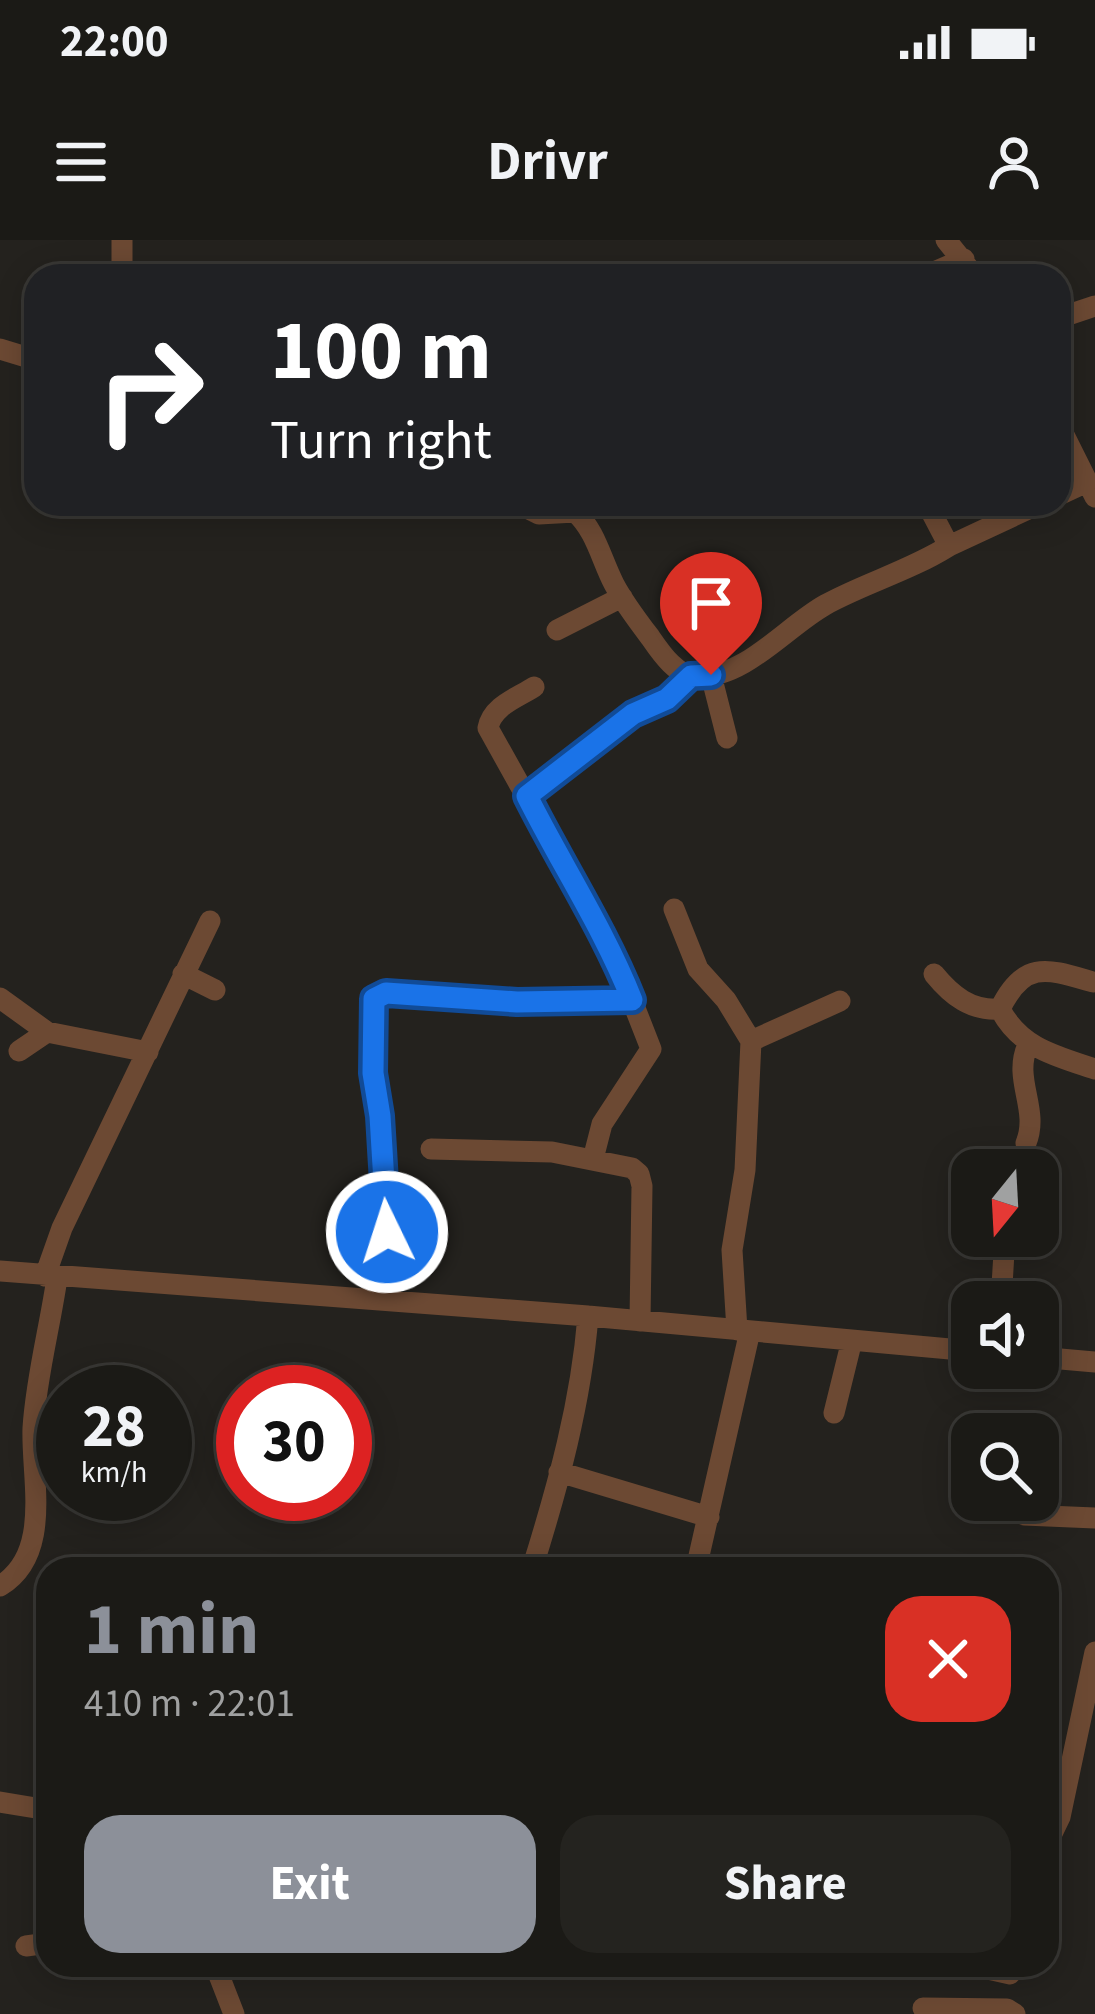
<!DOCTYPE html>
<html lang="en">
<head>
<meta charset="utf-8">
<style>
	:root { --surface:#1b1a16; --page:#24231f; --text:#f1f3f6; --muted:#a0a1a1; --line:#393835; --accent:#8c9099 }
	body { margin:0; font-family:"Source Sans 3",sans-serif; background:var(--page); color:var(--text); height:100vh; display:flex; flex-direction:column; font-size:45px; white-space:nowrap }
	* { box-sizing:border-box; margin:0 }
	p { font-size:39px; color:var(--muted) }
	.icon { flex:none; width:66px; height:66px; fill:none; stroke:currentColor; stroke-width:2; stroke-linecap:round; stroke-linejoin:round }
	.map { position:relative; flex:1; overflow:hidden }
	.details { position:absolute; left:36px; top:1317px; width:1023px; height:420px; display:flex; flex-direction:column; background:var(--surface); border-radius:36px; box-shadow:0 6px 30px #0003,0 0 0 3px var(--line) }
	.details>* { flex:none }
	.hud { position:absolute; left:24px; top:24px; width:1047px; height:252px; border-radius:36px; box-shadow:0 6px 30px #0003,0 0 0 3px var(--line); background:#202124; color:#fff; overflow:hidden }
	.needle { width:78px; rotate:198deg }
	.buttons { position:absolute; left:951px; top:909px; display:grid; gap:24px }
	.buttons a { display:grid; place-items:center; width:108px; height:108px; border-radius:24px; background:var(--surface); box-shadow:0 6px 30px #0003,0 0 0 3px var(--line); font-size:60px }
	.speed { position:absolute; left:36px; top:1125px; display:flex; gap:24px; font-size:60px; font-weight:700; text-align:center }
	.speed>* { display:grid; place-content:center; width:156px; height:156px; border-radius:50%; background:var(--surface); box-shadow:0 6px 30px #0003,0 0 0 3px var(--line); line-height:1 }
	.speed small { font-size:30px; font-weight:400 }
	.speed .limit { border:18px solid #d22; background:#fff; color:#111 }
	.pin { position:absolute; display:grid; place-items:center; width:102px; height:102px; color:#fff; margin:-123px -51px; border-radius:50% 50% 50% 0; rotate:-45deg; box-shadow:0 0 12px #0007 }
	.pin .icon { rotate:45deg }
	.me { position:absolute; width:132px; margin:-66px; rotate:356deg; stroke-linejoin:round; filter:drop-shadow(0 0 9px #0008) }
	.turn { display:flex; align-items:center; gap:42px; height:252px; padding:0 48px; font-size:54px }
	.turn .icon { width:156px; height:156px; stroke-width:2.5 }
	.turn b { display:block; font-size:84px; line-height:102px }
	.round { display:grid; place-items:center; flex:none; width:126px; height:126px; border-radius:36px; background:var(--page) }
	.summary { display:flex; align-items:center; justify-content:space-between; height:204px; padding:0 48px }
	h1 { font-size:72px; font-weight:700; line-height:90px; color:var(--accent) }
	.action { display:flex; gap:24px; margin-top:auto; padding:24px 48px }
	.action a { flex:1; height:138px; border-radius:36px; background:var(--accent); color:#fff; font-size:48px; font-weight:700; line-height:138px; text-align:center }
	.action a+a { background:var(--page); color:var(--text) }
	.status { display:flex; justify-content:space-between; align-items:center; height:84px; padding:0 60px; background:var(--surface); direction:ltr }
	.status svg { height:33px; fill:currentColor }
	header { display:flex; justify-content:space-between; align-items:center; height:156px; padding:0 48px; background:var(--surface); font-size:54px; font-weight:700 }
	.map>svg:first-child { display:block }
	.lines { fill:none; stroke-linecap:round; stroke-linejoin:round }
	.minor { stroke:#6c4933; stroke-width:21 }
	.route-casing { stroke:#114b97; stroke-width:30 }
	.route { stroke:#1a73e8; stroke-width:21 }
</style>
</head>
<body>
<div class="status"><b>22:00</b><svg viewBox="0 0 49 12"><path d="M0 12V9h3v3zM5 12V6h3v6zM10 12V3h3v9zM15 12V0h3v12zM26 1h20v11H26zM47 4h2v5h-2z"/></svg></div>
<header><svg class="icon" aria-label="menu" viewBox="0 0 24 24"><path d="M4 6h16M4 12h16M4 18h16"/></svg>Drivr<svg class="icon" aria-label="person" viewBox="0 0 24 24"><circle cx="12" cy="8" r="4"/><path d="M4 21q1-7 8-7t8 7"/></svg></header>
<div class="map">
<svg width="1095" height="1774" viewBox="0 0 1095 1774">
	<rect width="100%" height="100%" fill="#24221e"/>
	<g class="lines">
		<!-- minor -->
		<path class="minor" d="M122,0V36
			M946,0L975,36
			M925,36L964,19
			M1059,78L1095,66
			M0,109L36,120
			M1059,185L1095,257
			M1059,255L1087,242
			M519,264L539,274L575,272C596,291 601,319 614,344C624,363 637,380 650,397C661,413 677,437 698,437C746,437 786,387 825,365C865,343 909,331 949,306
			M927,264L949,306L1039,264
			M557,390L622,357
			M711,435L727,498
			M534,447C517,458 492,466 488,488L613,712L651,809L602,884L593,919
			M527,555L633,474L678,451L691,436
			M674,669L698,729L726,760L751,801L745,930L732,1010L737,1090
			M183,734L215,750
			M934,734C952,756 971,771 1000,769
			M0,758L47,792L148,812
			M1000,769C1020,808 1056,816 1095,829
			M1000,769C1024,719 1048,729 1093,742
			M751,801L840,761
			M19,811L47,792
			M1026,903C1040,869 1012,839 1028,805
			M431,909L552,912L632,928L639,934L642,946L640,1081
			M0,1031L588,1076L972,1111
			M45,1036L62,988L210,681
			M391,1061L380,876L373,833L374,759L386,753L582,764L632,760
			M1001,1062L1005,996
			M1038,1117L1095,1122
			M834,1173L852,1100
			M559,1232L709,1277
			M1024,1275L1095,1278
			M532,1329C558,1246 581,1163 588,1076
			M696,1329L750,1091
			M0,1346C53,1314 31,1238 33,1188C36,1138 50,1087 57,1038
			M0,1562L48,1570
			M1047,1604L1060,1577L1095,1412
			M26,1706L48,1703
			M215,1725L234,1774
			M970,1725L1010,1734
			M923,1768L1007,1769L1015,1774"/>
	</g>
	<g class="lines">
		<!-- route casing -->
		<g class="route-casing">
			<path id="route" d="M387,992L380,876L373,833L374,759L386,753L517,762L632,760C604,689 561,624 527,556L633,474L667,459L691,436L711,435"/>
		</g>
		<!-- route -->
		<use href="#route" class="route"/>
	</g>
</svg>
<div class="buttons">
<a><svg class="needle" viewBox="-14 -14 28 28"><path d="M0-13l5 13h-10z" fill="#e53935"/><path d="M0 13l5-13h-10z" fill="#a0a1a1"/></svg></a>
<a><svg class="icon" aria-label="sound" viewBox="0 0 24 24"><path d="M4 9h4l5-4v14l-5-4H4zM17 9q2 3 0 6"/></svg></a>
<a><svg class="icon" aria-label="search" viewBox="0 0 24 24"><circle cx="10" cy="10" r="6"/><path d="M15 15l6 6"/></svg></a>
</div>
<div class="speed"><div>28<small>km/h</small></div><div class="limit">30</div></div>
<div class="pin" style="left:711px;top:435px;background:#d93025"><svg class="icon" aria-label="arrive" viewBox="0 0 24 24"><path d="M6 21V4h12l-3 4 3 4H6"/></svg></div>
<svg class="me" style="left:387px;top:992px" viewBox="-20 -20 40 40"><circle r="17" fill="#1a73e8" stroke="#fff" stroke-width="3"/><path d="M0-11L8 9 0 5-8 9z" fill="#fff"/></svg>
<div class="hud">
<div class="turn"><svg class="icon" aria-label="right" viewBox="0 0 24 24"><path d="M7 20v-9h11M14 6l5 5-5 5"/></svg><div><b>100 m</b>Turn right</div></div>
</div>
<section class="details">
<div class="summary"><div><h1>1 min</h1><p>410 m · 22:01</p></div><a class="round" style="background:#d93025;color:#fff"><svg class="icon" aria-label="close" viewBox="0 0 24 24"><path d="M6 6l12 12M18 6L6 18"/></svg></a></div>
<div class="action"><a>Exit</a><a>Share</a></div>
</section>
</div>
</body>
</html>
